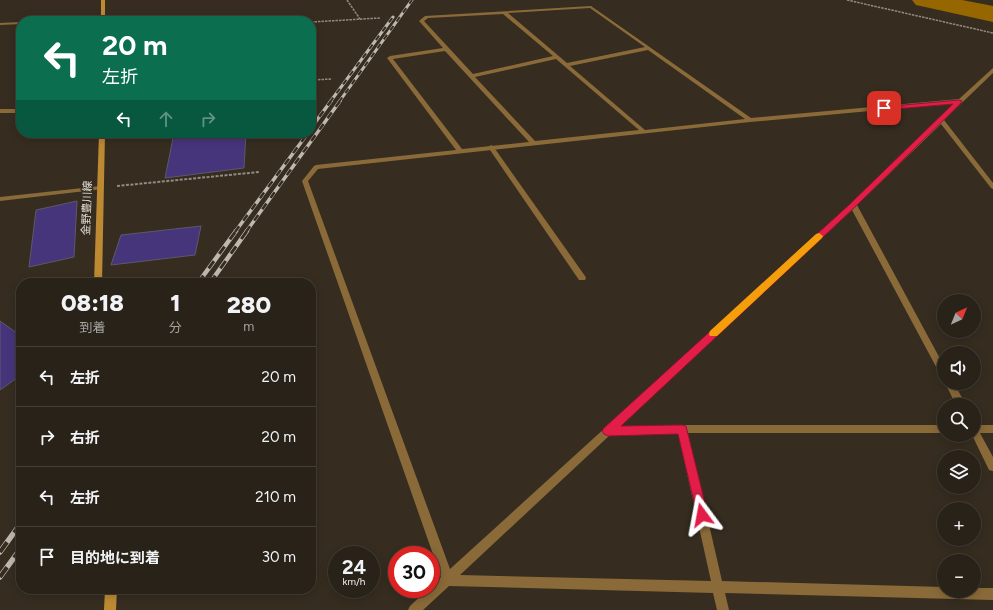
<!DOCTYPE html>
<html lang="ja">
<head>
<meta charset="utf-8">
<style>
	:root { --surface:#282218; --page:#342f25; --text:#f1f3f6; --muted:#a5a4a2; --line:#443f37 }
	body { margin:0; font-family:Figtree,"Noto Sans JP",sans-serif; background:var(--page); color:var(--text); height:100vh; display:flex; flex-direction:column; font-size:15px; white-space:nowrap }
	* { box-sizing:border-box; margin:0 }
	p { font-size:13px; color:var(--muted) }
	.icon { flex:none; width:22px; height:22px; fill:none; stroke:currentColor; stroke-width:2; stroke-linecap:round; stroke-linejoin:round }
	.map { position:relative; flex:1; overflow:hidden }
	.panel { position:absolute; left:16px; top:278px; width:300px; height:316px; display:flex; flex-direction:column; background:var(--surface); border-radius:16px; box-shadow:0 2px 10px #0003,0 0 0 1px var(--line) }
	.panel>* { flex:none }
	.guide { position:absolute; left:16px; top:16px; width:300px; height:122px; border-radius:16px; box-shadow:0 2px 10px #0003,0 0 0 1px var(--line); background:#0b6e4f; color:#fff; overflow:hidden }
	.needle { width:26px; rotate:43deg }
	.tools { position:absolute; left:937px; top:294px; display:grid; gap:8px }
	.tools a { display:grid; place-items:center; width:44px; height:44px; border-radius:50%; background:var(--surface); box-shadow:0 2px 10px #0003,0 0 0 1px var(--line); font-size:20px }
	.speed { position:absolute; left:328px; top:546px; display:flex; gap:8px; font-size:20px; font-weight:700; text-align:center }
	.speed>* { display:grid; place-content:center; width:52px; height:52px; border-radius:50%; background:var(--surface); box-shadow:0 2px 10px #0003,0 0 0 1px var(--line); line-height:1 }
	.speed small { font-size:10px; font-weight:400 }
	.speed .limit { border:6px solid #d22; background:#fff; color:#111 }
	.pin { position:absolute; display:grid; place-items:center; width:34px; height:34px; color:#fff; margin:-17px; border-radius:8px; box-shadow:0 2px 6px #0006 }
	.me { position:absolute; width:44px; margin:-22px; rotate:347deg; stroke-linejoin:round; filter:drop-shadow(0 0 3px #0008) }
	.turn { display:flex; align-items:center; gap:14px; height:84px; padding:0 20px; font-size:18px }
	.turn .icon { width:52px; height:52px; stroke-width:2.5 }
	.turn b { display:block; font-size:28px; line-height:34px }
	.lanes { display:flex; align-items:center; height:38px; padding:0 20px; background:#0003; justify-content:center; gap:20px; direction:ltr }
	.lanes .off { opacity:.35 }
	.eta { display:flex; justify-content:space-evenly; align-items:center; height:68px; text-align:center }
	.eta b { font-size:24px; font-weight:800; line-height:28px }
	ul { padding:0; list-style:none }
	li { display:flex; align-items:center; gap:12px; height:60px; padding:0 20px; border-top:1px solid var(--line) }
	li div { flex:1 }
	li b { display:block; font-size:15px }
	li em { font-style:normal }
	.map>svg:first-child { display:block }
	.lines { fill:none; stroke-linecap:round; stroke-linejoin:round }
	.river { fill:#966700; fill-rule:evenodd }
	.building { fill:#47357c; stroke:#5b5969 }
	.path-far1 { stroke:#938b81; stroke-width:1.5; stroke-dasharray:2.5 1; stroke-linecap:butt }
	.path { stroke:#938b81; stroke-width:2; stroke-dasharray:3 1.5; stroke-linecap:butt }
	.lane { fill:#8a6a38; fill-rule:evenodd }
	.street { fill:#8a6a38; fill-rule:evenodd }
	.secondary { fill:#bd8a33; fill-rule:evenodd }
	.rail-far3-casing { stroke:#beb8af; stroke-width:3 }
	.rail-far2-casing { stroke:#beb8af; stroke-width:3.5 }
	.rail-far1-casing { stroke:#beb8af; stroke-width:4.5 }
	.rail-casing { stroke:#beb8af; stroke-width:5.5 }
	.rail-far3 { stroke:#362d20; stroke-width:2; stroke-dasharray:5.5; stroke-linecap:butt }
	.rail-far2 { stroke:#362d20; stroke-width:2.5; stroke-dasharray:7; stroke-linecap:butt }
	.rail-far1 { stroke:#362d20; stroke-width:3; stroke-dasharray:9; stroke-linecap:butt }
	.rail { stroke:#362d20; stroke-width:4; stroke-dasharray:12; stroke-linecap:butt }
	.route { fill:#e11d48; stroke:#92132f }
	.slow { fill:#f59e0b }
	.labels { text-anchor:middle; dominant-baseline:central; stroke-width:3; stroke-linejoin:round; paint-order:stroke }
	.street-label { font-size:11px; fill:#e1dbd3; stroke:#362d20 }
</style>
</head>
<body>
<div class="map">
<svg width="993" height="610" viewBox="0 0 993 610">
	<rect width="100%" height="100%" fill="#362d20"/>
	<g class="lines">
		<!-- river -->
		<path class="river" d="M912,0H962L993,6V22L916,5Z"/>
	</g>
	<!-- building -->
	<path class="building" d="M174,133H246L244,168L165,178Z
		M77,201L74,257L29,267L36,210Z
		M201,226L195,255L111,265L121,235Z
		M0,321L21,336V375L0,390Z"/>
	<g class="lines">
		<!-- path-far1 -->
		<path class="path-far1" d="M347,0L360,19
			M847,0L993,33
			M311,22L380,18
			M311,80L332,79"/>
		<!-- path -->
		<path class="path" d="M117,186L259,172"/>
		<!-- lane -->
		<path class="lane" d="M491,145L493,146L585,276L586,278L585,280H579L488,147Z"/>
		<!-- street -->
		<path class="street" d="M591,6L751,118L959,99L993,68V73L944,120L993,183V189L991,188L941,124L857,205L944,366V378L941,376L852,210L619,427L682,425H944V433H688L722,581L944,587V591H974V588H993V600L725,593L729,610H717L713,593L449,586L423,610H408L410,606L428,589H431V587L441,577L302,181L314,166L316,165L456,150L387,58L390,56L443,48L419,21L425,16ZM590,8L645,47L567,63L508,13ZM503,14L553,56L473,74L424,21L428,18ZM648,50L745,119L645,130L570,66ZM445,51L529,142L462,149L393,59ZM556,59L639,130L535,141L475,77ZM956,103L941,117L938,118V120L851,204L450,569L308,181L318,169L750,122ZM678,433L711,581L460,575L610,435Z
			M103,19L105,20V21H73L75,20Z
			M21,22V24L0,25V23Z
			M0,109H21V113H0Z
			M101,186L103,187V189L0,201V197Z
			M945,383H954L966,405H956Z
			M974,425H993V433H980L993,457V471L989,470L972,435H974Z"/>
		<!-- secondary -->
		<path class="secondary" d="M101,0H105V21H101Z
			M99,133H105L102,283H94Z
			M105,589H117L116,610H104Z"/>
		<!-- rail-far3 casing -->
		<g class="rail-far3-casing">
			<path id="rail-far3" d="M330,102L393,17
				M339,102L412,0"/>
		</g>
		<!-- rail-far2 casing -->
		<g class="rail-far2-casing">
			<path id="rail-far2" d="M311,128L331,101
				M235,232L308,133
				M246,232L340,101"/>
		</g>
		<!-- rail-far1 casing -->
		<g class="rail-far1-casing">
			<path id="rail-far1" d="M198,283L236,231
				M210,283L247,231"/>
		</g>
		<!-- rail casing -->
		<g class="rail-casing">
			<path id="rail" d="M0,552L21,523
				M0,577L21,548"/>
		</g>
		<!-- rail-far3 -->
		<use href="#rail-far3" class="rail-far3"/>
		<!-- rail-far2 -->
		<use href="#rail-far2" class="rail-far2"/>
		<!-- rail-far1 -->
		<use href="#rail-far1" class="rail-far1"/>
		<!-- rail -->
		<use href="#rail" class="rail"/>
	</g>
	<!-- route -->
	<path class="route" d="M959,100L962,101L961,103L855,207L621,426L682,425L686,426L708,515L706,519L702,520L698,519L678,434L608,436L604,434L602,431L604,428L850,204L953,104L884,110L881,108L882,107Z"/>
	<!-- slow -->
	<path class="slow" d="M819,233L823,236L822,238L717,336H710L709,334L710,331L816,234Z"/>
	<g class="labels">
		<!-- street labels -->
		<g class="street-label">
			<text transform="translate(87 208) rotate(-88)">金野豊川線</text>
		</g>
	</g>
</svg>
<div class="tools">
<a><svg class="needle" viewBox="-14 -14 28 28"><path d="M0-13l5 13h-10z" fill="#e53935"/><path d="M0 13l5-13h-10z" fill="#a5a4a2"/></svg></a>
<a><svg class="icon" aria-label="sound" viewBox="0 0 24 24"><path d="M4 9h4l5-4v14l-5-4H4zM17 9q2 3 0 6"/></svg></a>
<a><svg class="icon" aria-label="search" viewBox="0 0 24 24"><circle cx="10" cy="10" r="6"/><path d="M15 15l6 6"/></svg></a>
<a><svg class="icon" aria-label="layers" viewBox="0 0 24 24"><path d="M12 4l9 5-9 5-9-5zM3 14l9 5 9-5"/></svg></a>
<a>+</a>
<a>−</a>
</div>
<div class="speed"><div>24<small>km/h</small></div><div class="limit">30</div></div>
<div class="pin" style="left:884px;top:108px;background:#d93025"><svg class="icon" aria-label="arrive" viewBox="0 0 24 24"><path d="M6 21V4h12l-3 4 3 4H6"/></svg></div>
<svg class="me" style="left:702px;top:515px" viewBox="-20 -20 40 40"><path d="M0-17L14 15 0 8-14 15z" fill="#e11d48" stroke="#fff" stroke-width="4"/></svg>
<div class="guide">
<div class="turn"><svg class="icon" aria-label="left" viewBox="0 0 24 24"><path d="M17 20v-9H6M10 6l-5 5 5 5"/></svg><div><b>20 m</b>左折</div></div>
<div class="lanes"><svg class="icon" aria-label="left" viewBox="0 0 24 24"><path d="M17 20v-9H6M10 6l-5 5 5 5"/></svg><svg class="icon off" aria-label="ahead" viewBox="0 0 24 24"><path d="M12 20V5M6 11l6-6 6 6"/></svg><svg class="icon off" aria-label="right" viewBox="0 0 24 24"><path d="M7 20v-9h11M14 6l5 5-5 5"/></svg></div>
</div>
<section class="panel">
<div class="eta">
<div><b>08:18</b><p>到着</p></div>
<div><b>1</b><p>分</p></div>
<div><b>280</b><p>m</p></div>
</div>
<ul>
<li><svg class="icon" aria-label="left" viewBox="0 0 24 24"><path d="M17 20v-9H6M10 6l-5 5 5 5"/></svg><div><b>左折</b></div><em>20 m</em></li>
<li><svg class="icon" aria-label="right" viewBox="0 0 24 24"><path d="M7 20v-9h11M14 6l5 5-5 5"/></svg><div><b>右折</b></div><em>20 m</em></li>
<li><svg class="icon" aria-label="left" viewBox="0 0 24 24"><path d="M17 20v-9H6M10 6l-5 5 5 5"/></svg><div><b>左折</b></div><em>210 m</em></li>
<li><svg class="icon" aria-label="arrive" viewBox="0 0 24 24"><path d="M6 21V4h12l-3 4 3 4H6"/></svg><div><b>目的地に到着</b></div><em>30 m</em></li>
</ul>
</section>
</div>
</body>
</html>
